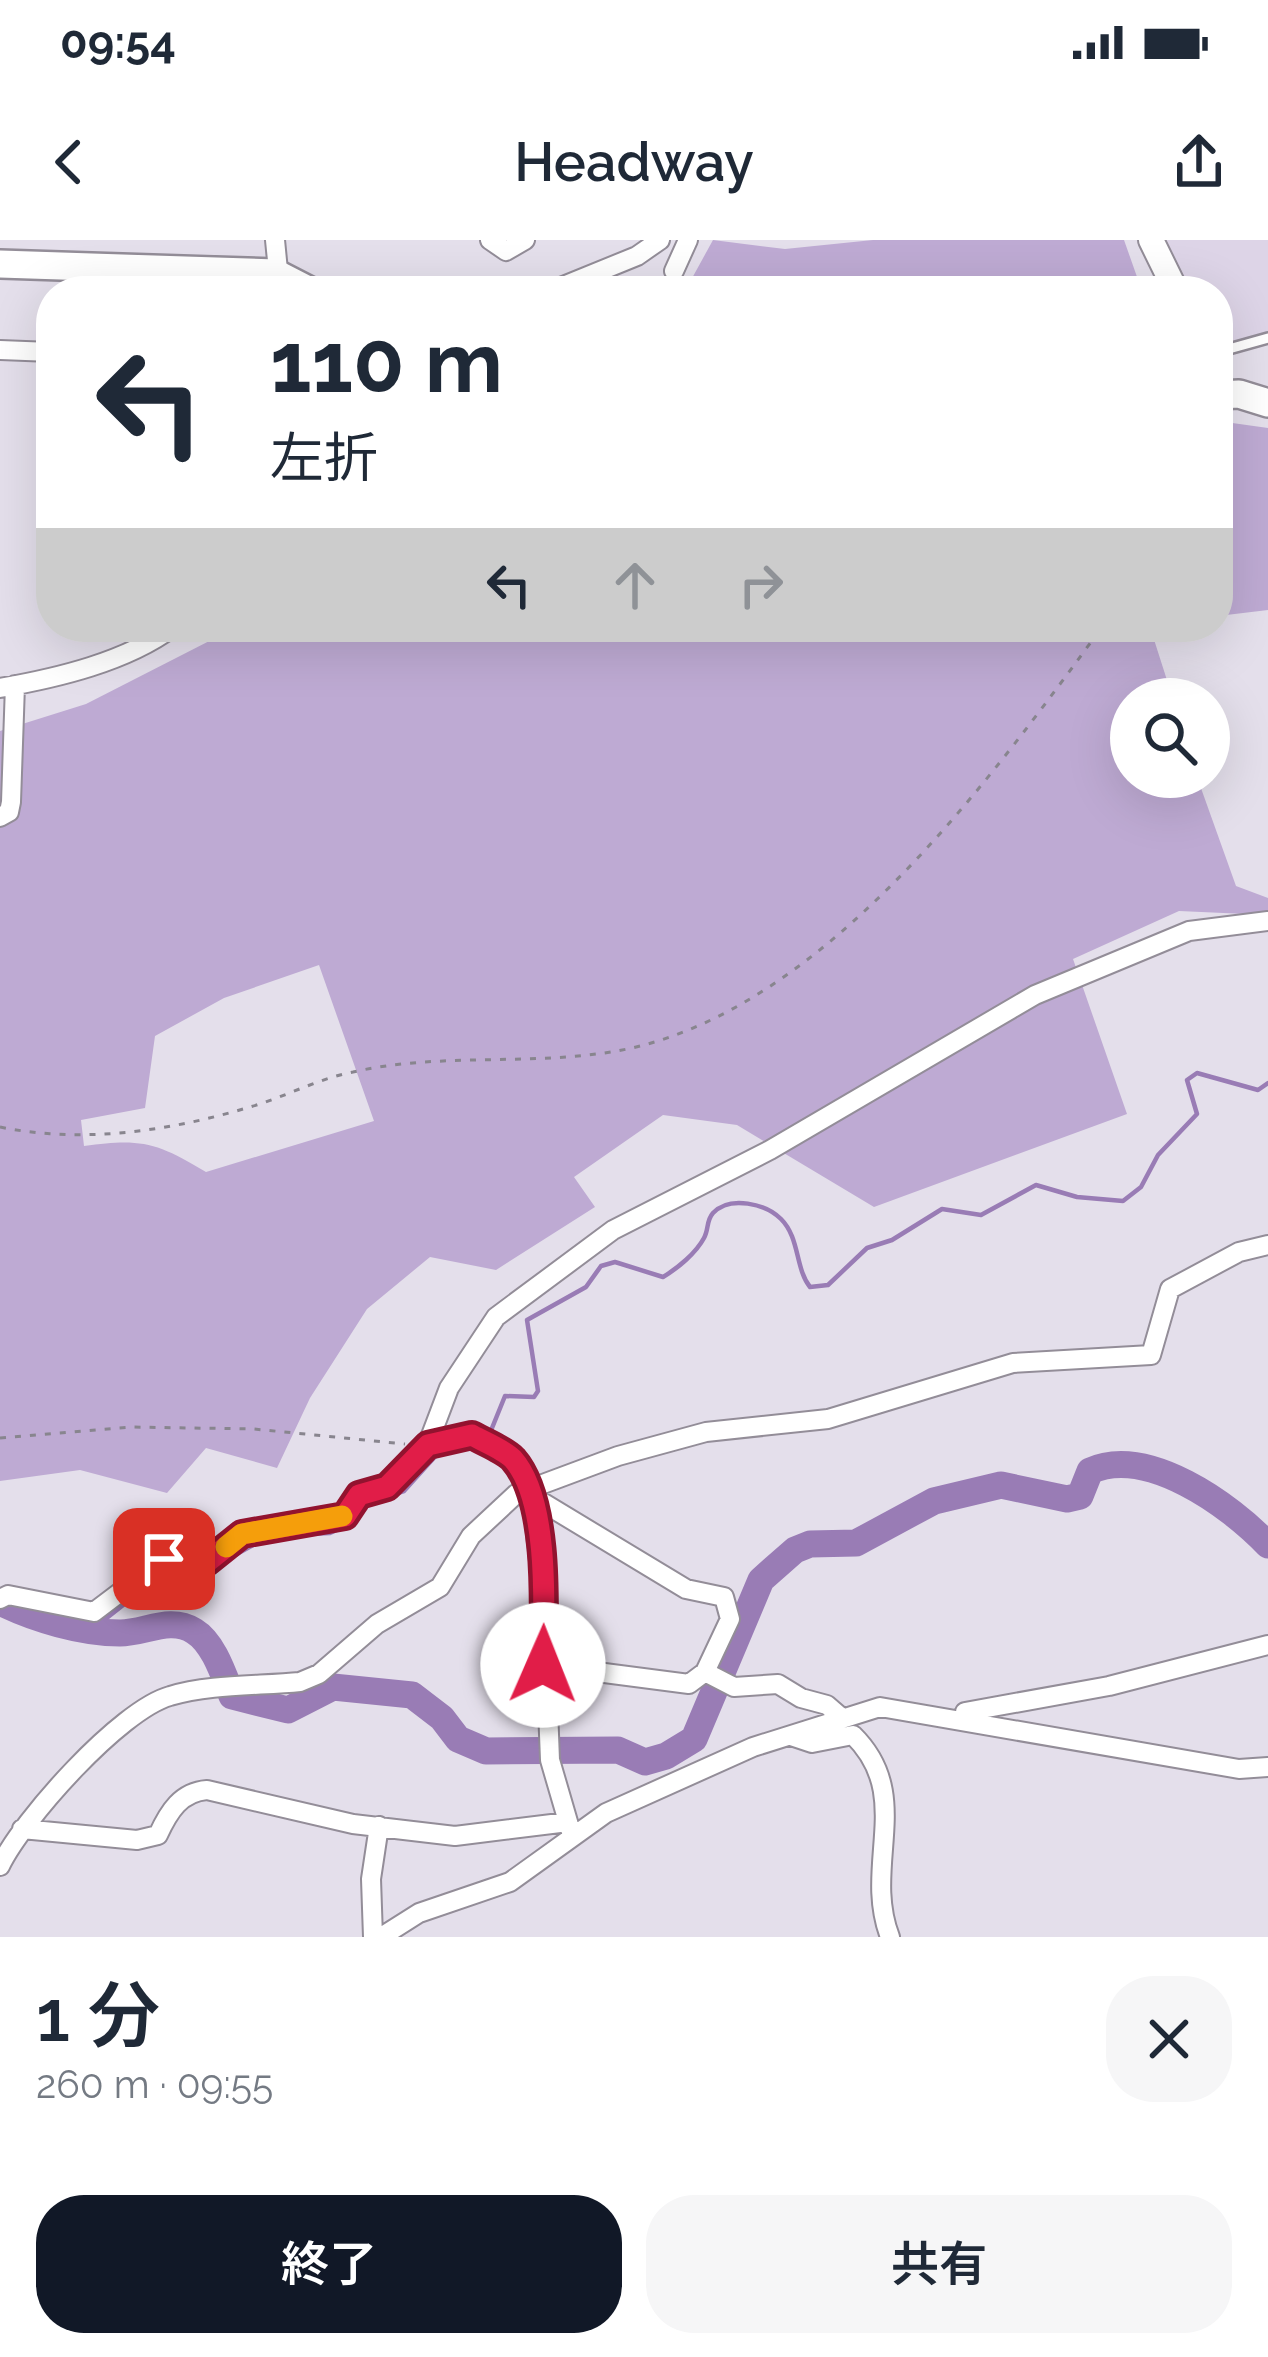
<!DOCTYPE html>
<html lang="ja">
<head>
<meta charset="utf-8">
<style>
	:root { --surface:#fff; --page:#f6f6f7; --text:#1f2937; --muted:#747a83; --accent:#111827 }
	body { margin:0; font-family:Raleway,"Noto Sans JP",sans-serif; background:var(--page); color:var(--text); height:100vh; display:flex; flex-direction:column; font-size:45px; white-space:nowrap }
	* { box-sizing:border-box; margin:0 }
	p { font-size:39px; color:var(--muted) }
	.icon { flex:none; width:66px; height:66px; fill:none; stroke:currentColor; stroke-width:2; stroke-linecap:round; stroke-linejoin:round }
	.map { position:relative; height:1697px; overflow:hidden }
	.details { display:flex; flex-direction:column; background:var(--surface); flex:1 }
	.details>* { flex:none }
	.top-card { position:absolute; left:36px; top:36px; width:1197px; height:366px; border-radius:48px; box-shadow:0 12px 48px #0002; background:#fff; color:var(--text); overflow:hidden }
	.buttons { position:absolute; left:1110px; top:438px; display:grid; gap:24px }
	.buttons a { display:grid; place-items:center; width:120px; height:120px; border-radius:50%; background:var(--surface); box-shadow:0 12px 48px #0002; font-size:60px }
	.pin { position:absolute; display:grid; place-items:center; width:102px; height:102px; color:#fff; margin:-51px; border-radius:24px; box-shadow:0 6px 18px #0006 }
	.me { position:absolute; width:132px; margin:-66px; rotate:1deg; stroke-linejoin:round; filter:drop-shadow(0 0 9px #0008) }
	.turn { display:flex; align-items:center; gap:42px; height:252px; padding:0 36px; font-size:54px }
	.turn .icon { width:156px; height:156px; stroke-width:2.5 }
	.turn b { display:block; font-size:84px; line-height:102px }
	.lanes { display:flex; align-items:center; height:114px; padding:0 36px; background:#0003; justify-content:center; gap:60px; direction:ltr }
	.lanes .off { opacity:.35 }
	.round { display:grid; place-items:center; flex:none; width:126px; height:126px; border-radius:48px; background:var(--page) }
	.headline { display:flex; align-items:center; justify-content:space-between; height:204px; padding:0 36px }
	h1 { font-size:72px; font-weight:600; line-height:90px }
	.cta { display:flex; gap:24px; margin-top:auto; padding:24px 36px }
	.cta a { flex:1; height:138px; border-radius:48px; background:var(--accent); color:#fff; font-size:48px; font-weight:600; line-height:138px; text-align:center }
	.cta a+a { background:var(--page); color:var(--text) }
	.status { display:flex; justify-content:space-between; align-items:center; height:84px; padding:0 60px; background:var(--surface); direction:ltr }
	.status svg { height:33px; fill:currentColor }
	header { display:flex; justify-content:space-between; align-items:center; height:156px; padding:0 36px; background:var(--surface); font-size:54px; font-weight:600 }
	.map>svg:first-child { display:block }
	.built { fill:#ddd4e7 }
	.green { fill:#beaad3; fill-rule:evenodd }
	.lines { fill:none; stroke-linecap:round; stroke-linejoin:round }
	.stream { stroke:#997cb5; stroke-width:4.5 }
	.river { stroke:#997cb5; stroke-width:27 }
	.service-casing { stroke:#938d98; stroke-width:14 }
	.minor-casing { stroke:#938d98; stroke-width:22 }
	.tertiary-casing { stroke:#938d98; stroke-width:28 }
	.secondary-casing { stroke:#938d98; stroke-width:32 }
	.path { stroke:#88858e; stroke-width:3; stroke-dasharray:6 9; stroke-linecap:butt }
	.service { stroke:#fff; stroke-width:9 }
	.minor { stroke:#fff; stroke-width:18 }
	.tertiary { stroke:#fff; stroke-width:24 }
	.secondary { stroke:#fff; stroke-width:27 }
	.route-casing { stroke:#92132f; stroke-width:30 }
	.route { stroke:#e11d48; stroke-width:21 }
	.slow { stroke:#f59e0b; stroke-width:21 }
</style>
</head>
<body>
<div class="status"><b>09:54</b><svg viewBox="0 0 49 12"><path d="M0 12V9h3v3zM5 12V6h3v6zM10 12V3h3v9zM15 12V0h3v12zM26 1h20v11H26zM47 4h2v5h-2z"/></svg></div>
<header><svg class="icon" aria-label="back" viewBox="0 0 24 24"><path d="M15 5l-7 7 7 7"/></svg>Headway<svg class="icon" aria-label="share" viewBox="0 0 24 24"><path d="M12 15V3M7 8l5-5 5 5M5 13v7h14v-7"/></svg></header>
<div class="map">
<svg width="1268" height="1697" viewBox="0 0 1268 1697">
	<rect width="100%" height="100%" fill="#e4dfeb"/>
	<!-- built -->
	<path class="built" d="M1167,0H1268V92L1218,107V51H1188Z"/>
	<!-- green -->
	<path class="green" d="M713,0L785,9L873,0H1124L1142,51H685Z
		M1218,181L1268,188V370L1218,376Z
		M309,387H1150L1173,459H1131V537H1197L1236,646L1268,658V675L1179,671L1073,719L1127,874L874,967L737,885L663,875L574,937L595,967L496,1030L430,1017L367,1069L310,1158L277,1228L206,1208L167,1253L80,1230L0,1241V491L86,464L223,394ZM319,725L374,881L206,932C157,902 140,898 84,906L81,880L145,868L155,796L224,758Z"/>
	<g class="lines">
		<!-- stream -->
		<path class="stream" d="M490,1193L505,1156L534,1157L538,1151L527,1080L586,1047L601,1026L615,1022L663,1037C678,1028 696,1013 704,998C709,989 706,981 713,973C730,955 766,964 781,979C800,998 795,1028 810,1047L828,1045L867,1008L892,1000L942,969L981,975L1036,945L1077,957L1123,961L1141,947L1158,915L1197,874L1187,840L1197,833L1258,850L1268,843
			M286,1295L330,1293L350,1284L371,1262L404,1251L441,1210
			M206,1331L264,1299
			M94,1388L160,1336L177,1332"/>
		<!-- river -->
		<path class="river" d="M0,1362C34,1379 82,1393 120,1393C145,1393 170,1376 194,1391C214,1403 224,1436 232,1456L288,1470L333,1447L412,1455L442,1478L458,1499L486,1511L618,1510L645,1522L666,1516L694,1499L761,1340L795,1310L810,1304L856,1303L934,1261L1001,1245L1067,1259L1080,1256L1090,1231C1147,1205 1230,1265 1268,1305"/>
		<!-- service casing -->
		<g class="service-casing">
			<path id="service" d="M1218,112L1268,98"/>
		</g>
		<!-- minor casing -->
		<g class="minor-casing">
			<path id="minor" d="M275,0L280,51
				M490,0L506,11L525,0
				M674,31L688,0
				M551,51L637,16L660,0
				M0,110L51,112
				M0,448C57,438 126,422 173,387
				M0,577L9,572L11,562L15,445
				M427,1206L472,1194L511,1217L531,1249L544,1365L550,1520L571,1592
				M532,1256L686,1349L724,1357L730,1379L705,1432
				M0,1359L8,1355L94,1372L164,1319L192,1326L207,1322L242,1294L345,1276L359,1255L387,1247L427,1206L449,1148L496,1077L613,990L770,910L1035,755L1189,691L1268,681
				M543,1425L689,1444L705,1432L734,1447L778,1444L801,1458L827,1465L842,1478
				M965,1472L1109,1446L1268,1405
				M791,1496L812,1503L853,1495C915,1556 862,1625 890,1697
				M22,1589L137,1600L158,1595C169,1571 181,1552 207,1550L353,1584L455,1596L568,1582
				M0,1626C22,1580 120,1470 170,1456C209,1444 259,1446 300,1442L319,1434L377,1384L440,1347L471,1296L516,1254L618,1216L706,1192L828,1179L1013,1123L1151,1115L1170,1049L1239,1012L1268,1005
				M373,1697L371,1639L379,1586
				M381,1697L419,1673L510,1642L606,1573L753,1507L880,1467L1239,1529L1268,1527"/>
		</g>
		<!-- tertiary casing -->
		<g class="tertiary-casing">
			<path id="tertiary" d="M1151,0L1176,51"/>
		</g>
		<!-- secondary casing -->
		<g class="secondary-casing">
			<path id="secondary" d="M0,24L275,33L310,51
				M1218,155L1239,154L1268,163"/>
		</g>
		<!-- path -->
		<path class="path" d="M1218,212L1231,174
			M0,887C83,904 170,891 250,867C285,857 317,839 353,832C444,811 540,828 632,808C828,763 990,540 1102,387
			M0,1198L131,1187L254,1189L405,1204"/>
		<!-- service -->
		<use href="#service" class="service"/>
		<!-- minor -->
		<use href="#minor" class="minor"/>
		<!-- tertiary -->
		<use href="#tertiary" class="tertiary"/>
		<!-- secondary -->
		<use href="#secondary" class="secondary"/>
	</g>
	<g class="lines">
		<!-- route casing -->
		<g class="route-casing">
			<path id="route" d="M164,1319L192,1326L207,1322L242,1294L345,1276L359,1255L387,1247L428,1205L472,1195C484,1202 503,1209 513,1219C550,1261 544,1371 543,1425"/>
		</g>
		<!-- route -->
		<use href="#route" class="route"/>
		<!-- slow -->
		<path class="slow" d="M226,1307L242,1294L342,1276"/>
	</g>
</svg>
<div class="buttons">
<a><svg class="icon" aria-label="search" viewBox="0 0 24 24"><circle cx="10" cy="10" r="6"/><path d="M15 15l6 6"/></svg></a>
</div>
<div class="pin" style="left:164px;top:1319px;background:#d93025"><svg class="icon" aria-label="arrive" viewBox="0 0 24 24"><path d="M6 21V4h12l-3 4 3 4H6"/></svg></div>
<svg class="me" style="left:543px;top:1425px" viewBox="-20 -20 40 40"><circle r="19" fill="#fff"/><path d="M0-13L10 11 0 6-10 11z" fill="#e11d48"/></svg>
<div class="top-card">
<div class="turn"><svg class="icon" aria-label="left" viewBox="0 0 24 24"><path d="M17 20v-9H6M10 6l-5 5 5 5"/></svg><div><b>110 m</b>左折</div></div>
<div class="lanes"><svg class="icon" aria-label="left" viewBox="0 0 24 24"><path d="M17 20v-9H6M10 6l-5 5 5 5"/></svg><svg class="icon off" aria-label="ahead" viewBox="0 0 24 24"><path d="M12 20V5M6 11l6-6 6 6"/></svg><svg class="icon off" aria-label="right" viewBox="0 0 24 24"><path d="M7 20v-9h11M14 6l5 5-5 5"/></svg></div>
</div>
</div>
<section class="details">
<div class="headline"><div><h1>1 分</h1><p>260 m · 09:55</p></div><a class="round"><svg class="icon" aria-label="close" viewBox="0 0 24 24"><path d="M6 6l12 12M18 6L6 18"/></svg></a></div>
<div class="cta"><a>終了</a><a>共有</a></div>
</section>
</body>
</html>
